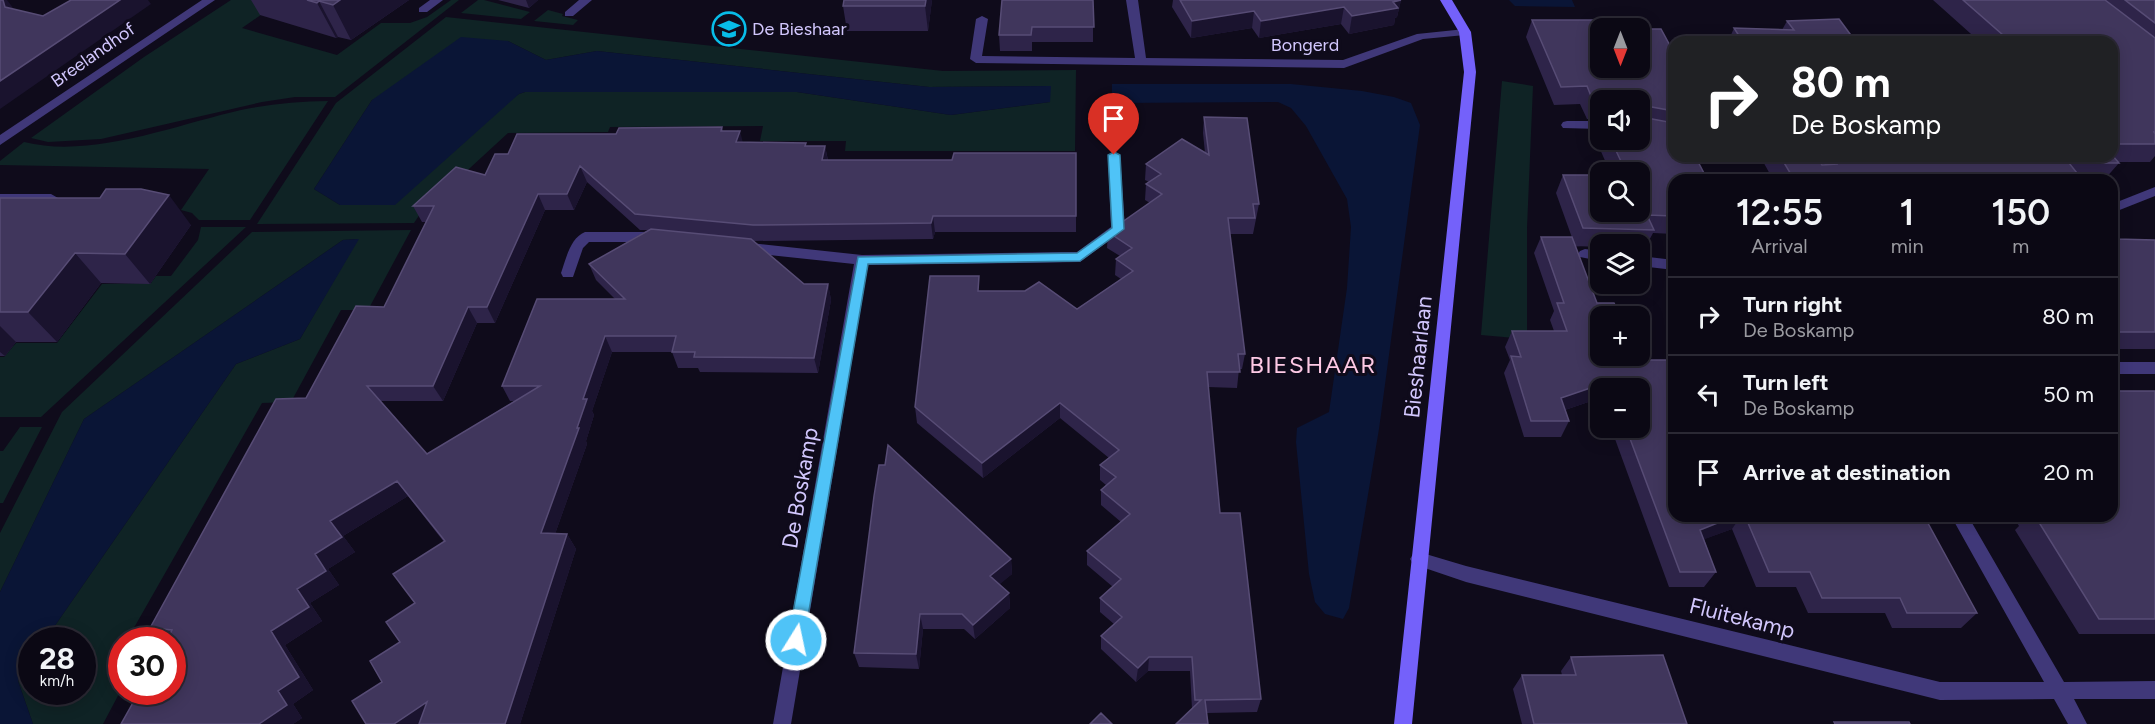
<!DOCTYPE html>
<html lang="en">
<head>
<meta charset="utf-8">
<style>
	:root { --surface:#0b0814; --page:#14111d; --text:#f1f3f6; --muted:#9a9aa0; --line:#2b2934 }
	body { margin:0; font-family:Figtree,sans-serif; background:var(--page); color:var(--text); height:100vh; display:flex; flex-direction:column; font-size:22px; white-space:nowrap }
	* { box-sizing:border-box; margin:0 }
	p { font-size:20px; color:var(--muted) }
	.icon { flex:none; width:33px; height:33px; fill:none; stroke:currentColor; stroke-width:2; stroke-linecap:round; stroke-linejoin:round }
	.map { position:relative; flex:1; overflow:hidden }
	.details { position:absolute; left:1668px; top:174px; width:450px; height:348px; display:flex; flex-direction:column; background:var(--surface); border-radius:18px; box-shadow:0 3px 15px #0003,0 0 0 2px var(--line) }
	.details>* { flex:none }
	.hud { position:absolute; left:1668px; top:36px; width:450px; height:126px; border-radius:18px; box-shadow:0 3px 15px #0003,0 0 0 2px var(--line); background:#202124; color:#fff; overflow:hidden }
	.needle { width:39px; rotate:180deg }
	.tools { position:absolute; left:1590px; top:18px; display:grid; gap:12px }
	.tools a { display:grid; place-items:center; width:60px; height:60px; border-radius:12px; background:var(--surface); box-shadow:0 3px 15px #0003,0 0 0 2px var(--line); font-size:30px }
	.speed { position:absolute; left:18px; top:627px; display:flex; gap:12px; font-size:30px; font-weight:700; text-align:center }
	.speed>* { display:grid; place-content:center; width:78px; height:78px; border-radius:50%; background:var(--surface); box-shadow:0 3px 15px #0003,0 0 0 2px var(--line); line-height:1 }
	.speed small { font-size:15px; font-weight:400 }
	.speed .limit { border:9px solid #d22; background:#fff; color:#111 }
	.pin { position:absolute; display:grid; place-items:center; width:51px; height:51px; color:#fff; margin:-62px -26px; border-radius:50% 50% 50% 0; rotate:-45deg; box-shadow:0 0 6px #0007 }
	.pin .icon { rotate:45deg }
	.me { position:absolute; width:66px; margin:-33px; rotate:10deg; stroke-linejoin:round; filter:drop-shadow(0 0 4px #0008) }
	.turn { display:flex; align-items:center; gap:21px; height:126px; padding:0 24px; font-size:27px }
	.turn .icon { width:78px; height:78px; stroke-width:2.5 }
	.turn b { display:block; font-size:42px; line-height:51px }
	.eta { display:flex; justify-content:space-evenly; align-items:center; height:102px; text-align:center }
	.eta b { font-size:36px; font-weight:600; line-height:42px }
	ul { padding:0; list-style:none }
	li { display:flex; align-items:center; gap:18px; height:78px; padding:0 24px; border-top:2px solid var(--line) }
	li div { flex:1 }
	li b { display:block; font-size:22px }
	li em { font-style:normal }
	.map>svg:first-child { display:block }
	.green { fill:#0f2325; fill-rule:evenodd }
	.water { fill:#0a1536 }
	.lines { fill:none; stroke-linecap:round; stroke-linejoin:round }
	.lane { fill:#403879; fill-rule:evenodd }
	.street { fill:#403879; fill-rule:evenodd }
	.secondary { fill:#7461fa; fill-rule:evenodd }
	.wall { fill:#2e2449; fill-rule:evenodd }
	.shaded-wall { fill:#1a132e }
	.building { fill:#40365c; stroke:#574c75; stroke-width:1.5; fill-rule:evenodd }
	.route { fill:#4fc3f7; stroke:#337fa1; stroke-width:1.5 }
	.labels { text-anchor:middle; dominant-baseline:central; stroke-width:6; stroke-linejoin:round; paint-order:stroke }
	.far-poi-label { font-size:18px; fill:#d2c7fd; stroke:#0f0b1b; text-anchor:start }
	.far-street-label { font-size:18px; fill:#d2c7fd; stroke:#0f0b1b }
	.street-label { font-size:22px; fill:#d2c7fd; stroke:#0f0b1b }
	.neighbourhood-label { font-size:24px; letter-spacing:1.5px; fill:#fdc9e5; stroke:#0f0b1b }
</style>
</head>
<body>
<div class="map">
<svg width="2155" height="724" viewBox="0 0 2155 724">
	<rect width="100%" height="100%" fill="#0f0b1b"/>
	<!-- green -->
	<path class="green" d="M231,0H277L275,5L242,28L337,55L381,23H410L427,17L451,0H459L335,97H295L262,102L101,139L48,142L31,138L144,57Z
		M478,0H484L530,12L521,19L461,13Z
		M548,10L563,14L562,16L578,20L573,25L534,21Z
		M446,17L943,71L1076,70L1075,151H845L846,141H760L763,126L610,127L608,132L508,133L420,214L414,223L257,224L336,103ZM508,41L546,60L597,51L929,87L1050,86V102L951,115L797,92H525L519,94L340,205L314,189L372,100Z
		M1502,81L1533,86L1527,228V339L1481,335Z
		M328,101L250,220H199L192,213L181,210L209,169L0,165V161L24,142C92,159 175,125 241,110C270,104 299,101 328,101Z
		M201,227H246L41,417H0V357H4L16,343H57L102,284L151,283L156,276H171L198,240Z
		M411,230L368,310H341L291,402L262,403L127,640H122L121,650L116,659L121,660V690L103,724H33L18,681L31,661L32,692H82V640H45L236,364L300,339L358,239L343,240L84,419L0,592V533L62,412L252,232Z
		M20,427H42L3,503H0V451H3Z"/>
	<!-- water -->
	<path class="water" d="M1509,0H1572L1575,7L1515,6Z
		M461,37L508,41L546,60L597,51L929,87L1051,86L1050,102L951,115L797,92H525L519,94L395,205H340L314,189L372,100Z
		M1112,84H1291L1362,91L1394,97L1411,103L1420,125L1379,429L1349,608L1343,619L1325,614L1315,602L1309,574L1296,442L1297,428L1329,412L1347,288L1351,227L1347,199L1306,126L1291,108L1278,102L1112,103Z
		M359,239L300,339L236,364L45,640H32L31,661L18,681L33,724H0V592L84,419L343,240Z"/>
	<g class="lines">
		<!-- lane -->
		<path class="lane" d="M430,0H443L427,12H419V8Z
			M0,194H51L58,198L51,202H0Z"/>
		<!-- street -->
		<path class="street" d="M202,0H215L0,145V135Z
			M579,0H592L573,16H565V12Z
			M1126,0H1138L1146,58L1343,60L1417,34L1465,29L1471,32L1465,35L1423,39L1344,68L976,63L970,59L976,19L982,16L988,19L982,56L1135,58Z
			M1567,121H1600V129L1563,128L1561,125L1563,122Z
			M1114,151L1120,155L1125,229L1080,262L868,265L791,724H773L854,264L742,252L735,247L742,242L862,255L1077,252L1111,227L1108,155Z
			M1764,156H1790L1808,160L1820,156H1840L1839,159L1808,168L1765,159Z
			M2155,187V196L2112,213V204Z
			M585,232H655L662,237L655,242H589L583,248L573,277H563L561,273C566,259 570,238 585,232Z
			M1585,249L1600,251V261L1580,257L1578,254L1580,251Z
			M1640,256L1674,260V270L1640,266Z
			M2112,362H2155V374H2112Z
			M1951,516H1968L2064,682L2155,681V699H2074L2087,724H2068L2054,699L1940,700L1466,582L1413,564L1410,559L1413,554L1419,552L1466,566L1940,682H2044Z"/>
		<!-- secondary -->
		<path class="secondary" d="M1440,0H1452L1471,32L1476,72L1412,724H1394L1464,72L1459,32Z"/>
	</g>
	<!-- wall -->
	<path class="wall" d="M251,0H409L351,40L338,37L336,38L260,15Z
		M498,0H538L529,8Z
		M844,0H932L928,31H847L843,6Z
		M1093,0V42H1032V51H1000L999,35Z
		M1173,0H1401L1397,17L1395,18L1394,25L1349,34L1341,24L1259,38L1252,28L1191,38L1172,7Z
		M1933,0H2155V156L2150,162H2118L2119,163L2104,180H1674V234L1653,233L1645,248H1640V244H1600V247L1575,246L1556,193L1563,175L1600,212L1640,172H1610L1592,131L1597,119H1587L1580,104L1554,105L1526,37L1532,20L1642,29L1674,53V156L1705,175L1771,176L1760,156H1816L1821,164L1826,156H2112V42H1980ZM1600,100H1640V140H1600Z
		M1787,21L1856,42H1728L1734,28L1782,30Z
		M1204,117L1259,204L1253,234H1230L1245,354L1242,369H1239L1237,388L1208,387L1220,513L1261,699L1257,712L1207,713L1192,709L1190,671H1148L1136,682L1101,649V636L1114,624L1100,612V598L1113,587L1087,565V551L1121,522L1101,505V490L1106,485L1100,480V465L1109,458L1060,418L983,478L917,423L915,407L981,291L1077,309L1121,279L1115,275L1116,259L1120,256L1107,248L1108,232L1150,203L1145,200L1146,184L1149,182L1145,180L1146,164L1205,153L1203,133Z
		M722,127L723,131L742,142L806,146H825L828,160H952L1076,153V232H935L933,239L752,241L804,284H828L831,300L818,373L700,372L698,368H678L672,352H612L592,411L594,415L586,441L587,444L555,534H567L576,549L520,724H366L382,682L400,642L415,603L444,542L408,496L343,536L355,552L328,569L339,585L310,603L322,621L285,645L313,690L293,704L302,718L293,724H121L172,640H165L150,628L306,398L384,307L426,222H422L413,206L485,175L508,154L616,134ZM587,182L640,230H648L589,264L596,280L615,299L502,386L510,401H514L427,454L381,401H443L477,323H495L545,210H574Z
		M0,198L191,225L150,284L101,283L57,342H16L5,356H0Z
		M2112,234L2116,239L2155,240V349H2112Z
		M1541,237H1572L1597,303H1614L1620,316H1600V356H1636L1638,360H1667L1674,356V516H1924L1977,613L1961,628H1892L1885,613H1808L1796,587H1756L1732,529L1704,539L1716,572L1704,587H1669L1611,428H1640V388H1600V400V398L1565,410L1569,421L1561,437H1524L1504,373L1510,360L1505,347L1512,331H1554L1550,320L1554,311L1534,253Z
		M2155,391V634H2079L2015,530L2019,526L2013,516H2112Z
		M1011,559L1012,574L999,584L1009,593L1010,608L975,639L964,629H923L919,669L859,667L854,653Z
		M1571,657L1687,724H1522L1513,689L1522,675H1562L1561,671Z"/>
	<!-- shaded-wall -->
	<path class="shaded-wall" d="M3,0H7L14,9L5,7Z
		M120,0H148L151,4L0,109V81Z
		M340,0H409L351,40L333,5Z
		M526,0H538L529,8Z
		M926,0H932L928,31L925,6Z
		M1401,0L1397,17L1395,18L1394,25L1349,34L1352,16L1393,2Z
		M319,1L338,37L336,38L317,3Z
		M1344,7L1341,24L1259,38L1261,21Z
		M1254,11L1252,28L1191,38L1192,21Z
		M740,131L744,147L736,142Z
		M825,146L828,162L822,160Z
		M580,166L587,182L574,210L567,194Z
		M538,194L545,210L495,323L487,307Z
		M169,195L191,225L150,284L125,254Z
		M933,216L935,232L933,239L931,223Z
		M75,253L101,283L57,342L28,312Z
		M828,284L831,300L818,373L814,358Z
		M468,307L477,323L443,401L433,386Z
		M0,326L16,342L5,356L0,352Z
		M605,336L612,352L592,411L594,415L586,441L587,444L550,548L541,533L577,428L583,399Z
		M1608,382L1605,388H1600V398L1553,414L1561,398Z
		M1060,403V418L983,478L982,463Z
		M397,481L408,496L343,536L355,552L328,569L339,585L310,603L322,621L285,645L313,690L293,704L302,718L293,724H259L278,691L271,631L315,554L330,521Z
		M1735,516H1741L1732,529L1689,545L1700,530Z
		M567,534L576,549L520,724H505Z
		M1011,559L1012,574L992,591L990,576Z
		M1009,593L1010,608L975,639L973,625Z
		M920,614L923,629L919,669L916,654Z
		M1149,657L1148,671L1136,682L1138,668Z
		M427,702L426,724H394Z"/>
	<!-- building -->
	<path class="building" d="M0,0H3L5,7L43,16L71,0H120L0,81Z
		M307,0H340L333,5L319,1L317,3Z
		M844,0H926L925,6H843Z
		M1002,0H1093L1094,27H1032L1031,35H999Z
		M1180,0H1401L1393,2L1398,8L1352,16L1344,7L1261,21L1254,11L1192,21Z
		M1963,0H2105L2155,38V132H2154L2155,134V144H2112V42H2011Z
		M2125,0H2155V23Z
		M1839,19L1856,42H1743L1734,28L1794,30L1787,21Z
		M1532,20H1637L1642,29H1661L1674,53V111L1646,106L1647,118L1674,123V156H1695L1705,175L1792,176L1780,156H1816L1822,165L1837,164L1833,156H2112V155L2119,163H2069L2077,173H2063L2069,180H1674V216L1647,215L1654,230L1583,228L1563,175H1600V212H1640V172H1626L1611,140H1640V100L1593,101L1587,86L1561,87ZM1600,28H1640V68H1600Z
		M1204,117L1247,118L1259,204H1253L1255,218H1228L1245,354H1238L1240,372H1207L1220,513H1240L1261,699L1205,700L1208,724H1176L1201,700H1195L1192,657H1149L1138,668L1101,636L1122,617L1100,598L1121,579L1087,551L1130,514L1101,490L1116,477L1100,465L1119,450L1060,403L982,463L915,407L930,276H979L978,291H1025L1039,282L1077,309L1133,271L1116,259L1132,248L1108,232L1162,194L1146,184L1161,174L1146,164L1182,139L1209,155Z
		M722,127L721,131H740L736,142L806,143L805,146H825L822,160H952L954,153H1076V216H933L931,223L753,225L635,214L580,166L567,194H538L487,307H468L433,386H367L427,454L540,386H502L537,299H625L589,264L651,229L751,239L804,284H828L814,358L694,357L695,352H672L676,336H605L583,399H587L577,428H579L541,533L567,534L505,724H419L427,702L394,724H366L352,701L382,682L370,661L400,642L386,622L415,603L393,574L445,541L397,481L330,521L342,537L315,554L326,571L297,589L309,607L271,631L299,677L278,691L287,705L259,724H121L139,692H172V640H167L172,630L150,628L276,399L306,398L356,306L384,307L434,206H413L456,167L485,175L495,154H508L517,134H616L619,128Z
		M106,189H141L169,195L125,254L75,253L28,312H0V198H100Z
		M2112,234L2116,239L2155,240V332H2112Z
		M1541,237H1572L1597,303H1614L1620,316H1600V356H1636L1638,360H1667L1674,356V516H1735L1700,530L1716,572H1680L1626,428H1640V388H1611L1608,382L1561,398L1569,421H1531L1511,356L1521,357L1512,331H1567L1557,303H1564Z
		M2112,391H2155V619H2099L2035,516H2112Z
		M888,445L1011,559L990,576L1009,593L973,625L962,614H920L916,654L854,653L874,496L879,465H885Z
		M1745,516H1924L1977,613H1907L1900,598H1822L1810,572H1769Z
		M1663,655L1687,724H1534L1522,675H1576L1571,657Z
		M1101,713L1112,724H1090Z
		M1834,722H1909L1910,724H1835Z"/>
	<!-- route -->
	<path class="route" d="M1114,152L1120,155L1124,229L1080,261L868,264L804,640L802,645L796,648L790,645L788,640L858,257L1077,253L1112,228L1108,155Z"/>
	<!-- icons -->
	<defs>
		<g id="school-ring" transform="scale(1.725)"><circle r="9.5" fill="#0f0b1b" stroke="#08bde9" stroke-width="1.5"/><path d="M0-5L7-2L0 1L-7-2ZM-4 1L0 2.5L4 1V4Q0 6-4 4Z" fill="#08bde9"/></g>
	</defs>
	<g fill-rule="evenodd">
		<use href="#school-ring" x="729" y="29"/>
	</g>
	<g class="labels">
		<!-- far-poi labels -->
		<g class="far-poi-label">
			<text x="752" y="29">De Bieshaar</text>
		</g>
		<!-- far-street labels -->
		<g class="far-street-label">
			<text x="1305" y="45">Bongerd</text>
			<text transform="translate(93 55) rotate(-35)">Breelandhof</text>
		</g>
		<!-- street labels -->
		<g class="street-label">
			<text transform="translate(1418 357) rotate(-84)">Bieshaarlaan</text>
			<text transform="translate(800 488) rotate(-80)">De Boskamp</text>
			<text transform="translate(1742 618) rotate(14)">Fluitekamp</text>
		</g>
		<!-- neighbourhood labels -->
		<g class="neighbourhood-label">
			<text x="1313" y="364">BIESHAAR</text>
		</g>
	</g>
</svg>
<div class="tools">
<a><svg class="needle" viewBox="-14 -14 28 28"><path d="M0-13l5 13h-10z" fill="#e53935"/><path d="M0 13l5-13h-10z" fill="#9a9aa0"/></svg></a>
<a><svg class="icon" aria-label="sound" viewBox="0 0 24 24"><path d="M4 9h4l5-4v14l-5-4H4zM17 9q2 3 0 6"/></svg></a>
<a><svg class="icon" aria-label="search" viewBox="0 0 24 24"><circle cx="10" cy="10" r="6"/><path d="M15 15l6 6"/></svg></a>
<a><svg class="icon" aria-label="layers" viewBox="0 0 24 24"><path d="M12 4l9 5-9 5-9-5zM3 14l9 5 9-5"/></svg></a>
<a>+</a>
<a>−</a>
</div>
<div class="speed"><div>28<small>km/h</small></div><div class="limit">30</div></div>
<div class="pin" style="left:1114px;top:155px;background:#d93025"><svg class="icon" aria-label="arrive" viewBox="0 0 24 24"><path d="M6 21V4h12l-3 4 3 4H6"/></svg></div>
<svg class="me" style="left:796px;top:640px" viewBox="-20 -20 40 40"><circle r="17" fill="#4fc3f7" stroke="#fff" stroke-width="3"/><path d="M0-11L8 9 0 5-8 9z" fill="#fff"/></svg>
<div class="hud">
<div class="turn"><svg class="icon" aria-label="right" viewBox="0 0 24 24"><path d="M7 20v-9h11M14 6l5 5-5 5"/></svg><div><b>80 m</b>De Boskamp</div></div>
</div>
<section class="details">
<div class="eta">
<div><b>12:55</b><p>Arrival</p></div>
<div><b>1</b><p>min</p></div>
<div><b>150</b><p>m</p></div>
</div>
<ul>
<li><svg class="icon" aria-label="right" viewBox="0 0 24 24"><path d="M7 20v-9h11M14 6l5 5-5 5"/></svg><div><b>Turn right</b><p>De Boskamp</p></div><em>80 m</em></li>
<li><svg class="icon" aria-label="left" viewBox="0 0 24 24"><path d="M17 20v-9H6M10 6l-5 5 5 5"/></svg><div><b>Turn left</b><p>De Boskamp</p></div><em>50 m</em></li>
<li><svg class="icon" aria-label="arrive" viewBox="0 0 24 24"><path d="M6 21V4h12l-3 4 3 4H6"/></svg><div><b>Arrive at destination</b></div><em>20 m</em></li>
</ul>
</section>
</div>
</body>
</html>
